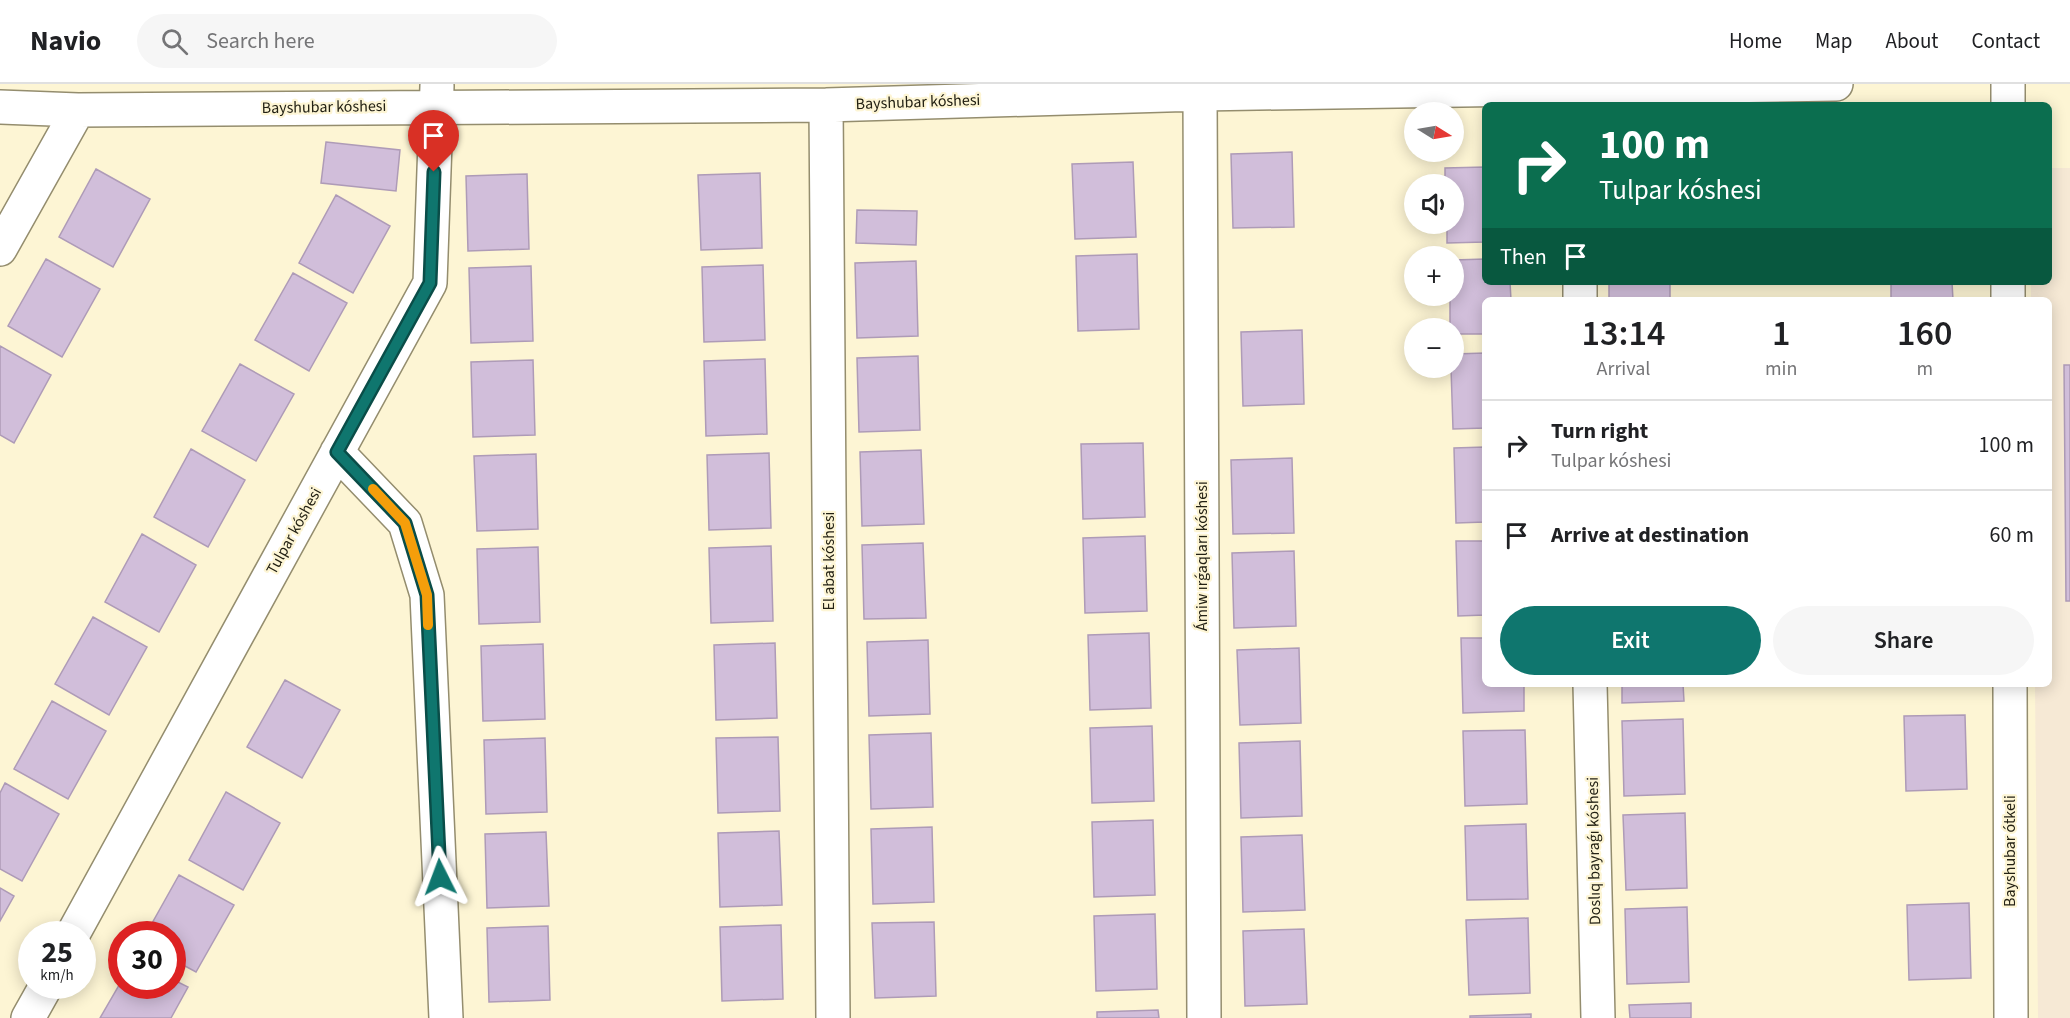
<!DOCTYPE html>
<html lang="en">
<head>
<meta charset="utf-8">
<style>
	:root { --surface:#fff; --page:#f6f6f6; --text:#202124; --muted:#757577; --line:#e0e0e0; --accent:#0f766e }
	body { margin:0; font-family:"Source Sans 3",sans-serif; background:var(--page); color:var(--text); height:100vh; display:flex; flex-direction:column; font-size:22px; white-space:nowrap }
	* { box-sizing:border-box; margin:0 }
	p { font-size:20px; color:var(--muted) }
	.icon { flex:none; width:33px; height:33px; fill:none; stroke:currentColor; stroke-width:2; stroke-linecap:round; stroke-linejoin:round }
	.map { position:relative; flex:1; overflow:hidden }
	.drawer { position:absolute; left:1482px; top:213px; width:570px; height:390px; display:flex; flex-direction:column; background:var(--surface); border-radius:9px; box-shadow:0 3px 15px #0003 }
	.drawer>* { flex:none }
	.top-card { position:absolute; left:1482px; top:18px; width:570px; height:183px; border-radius:9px; box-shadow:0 3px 15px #0003; background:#0b6e4f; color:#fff; overflow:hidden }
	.needle { width:39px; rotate:101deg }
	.buttons { position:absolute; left:1404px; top:18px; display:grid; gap:12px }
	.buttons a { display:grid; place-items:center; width:60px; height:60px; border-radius:50%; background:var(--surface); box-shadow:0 3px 15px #0003; font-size:30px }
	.speed { position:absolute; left:18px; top:837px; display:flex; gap:12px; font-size:30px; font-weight:700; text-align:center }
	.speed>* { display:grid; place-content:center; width:78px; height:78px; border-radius:50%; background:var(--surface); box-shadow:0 3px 15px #0003; line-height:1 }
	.speed small { font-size:15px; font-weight:400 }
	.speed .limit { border:9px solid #d22; background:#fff; color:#111 }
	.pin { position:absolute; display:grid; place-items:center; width:51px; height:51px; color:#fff; margin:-62px -26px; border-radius:50% 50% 50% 0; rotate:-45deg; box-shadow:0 0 6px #0007 }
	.pin .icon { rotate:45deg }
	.me { position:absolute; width:66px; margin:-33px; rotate:357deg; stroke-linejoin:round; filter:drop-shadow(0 0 4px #0008) }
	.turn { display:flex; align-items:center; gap:21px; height:126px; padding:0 18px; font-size:27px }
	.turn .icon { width:78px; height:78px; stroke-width:2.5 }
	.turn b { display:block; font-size:42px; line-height:51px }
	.then { display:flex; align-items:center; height:57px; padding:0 18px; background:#0003; gap:12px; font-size:22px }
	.eta { display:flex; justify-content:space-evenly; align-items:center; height:102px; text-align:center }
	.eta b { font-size:36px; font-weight:600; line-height:42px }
	.action { display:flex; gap:12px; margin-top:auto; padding:12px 18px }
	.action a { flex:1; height:69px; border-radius:36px; background:var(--accent); color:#fff; font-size:24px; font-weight:600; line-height:69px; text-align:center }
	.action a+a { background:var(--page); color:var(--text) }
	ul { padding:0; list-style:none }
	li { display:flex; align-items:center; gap:18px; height:90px; padding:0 18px; border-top:2px solid var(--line) }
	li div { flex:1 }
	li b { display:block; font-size:22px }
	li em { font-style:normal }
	header { display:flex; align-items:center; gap:36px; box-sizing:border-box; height:84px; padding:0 30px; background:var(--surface); border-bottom:2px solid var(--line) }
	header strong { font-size:28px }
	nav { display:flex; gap:33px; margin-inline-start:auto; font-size:21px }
	.search { width:420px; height:54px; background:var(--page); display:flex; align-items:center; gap:15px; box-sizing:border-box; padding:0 21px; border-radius:33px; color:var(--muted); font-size:22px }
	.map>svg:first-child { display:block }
	.education { fill:#f6e9d5 }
	.building { fill:#d1beda; stroke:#ae9bb7; stroke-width:1.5 }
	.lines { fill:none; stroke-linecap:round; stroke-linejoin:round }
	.minor-casing { stroke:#948d6e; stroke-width:36 }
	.minor { stroke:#fff; stroke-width:33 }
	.route-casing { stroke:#0a4d48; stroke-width:15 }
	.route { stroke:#0f766e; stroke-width:10 }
	.slow { stroke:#f59e0b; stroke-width:10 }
	.labels { text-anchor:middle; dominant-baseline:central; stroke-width:4.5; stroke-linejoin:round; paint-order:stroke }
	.street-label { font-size:16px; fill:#232114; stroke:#fdf5d4 }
</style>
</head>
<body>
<header>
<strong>Navio</strong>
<div class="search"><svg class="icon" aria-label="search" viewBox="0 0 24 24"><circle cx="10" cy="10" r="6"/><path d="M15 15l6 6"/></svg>Search here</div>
<nav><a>Home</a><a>Map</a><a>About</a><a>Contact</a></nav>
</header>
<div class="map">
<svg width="2070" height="934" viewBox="0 0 2070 934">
	<rect width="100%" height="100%" fill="#fdf5d4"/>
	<!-- education -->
	<path class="education" d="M2049,84H2070V934H2038L2035,600H2049V216H2031V198H2049Z"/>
	<!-- building -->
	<path class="building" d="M326,58L400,66L396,107L321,99Z
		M1292,68L1294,143L1233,144L1231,70Z
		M1133,78L1136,153L1075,155L1072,80Z
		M1485,83V158L1447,159V140H1454V100H1445V84Z
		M96,85L150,115L113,183L59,153Z
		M760,89L762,164L701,166L698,91Z
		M527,90L529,165L468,167L466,92Z
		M336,111L390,142L353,209L299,179Z
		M857,126L917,127L916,161L856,159Z
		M1137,170L1139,245L1078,247L1076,172Z
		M46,175L100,205L62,273L8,242Z
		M1485,175V198H1510L1511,216H1485V250H1454V244H1450V212H1454V176Z
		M916,177L918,252L857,254L855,179Z
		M763,181L765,256L704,258L702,183Z
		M531,182L533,257L471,259L469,184Z
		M293,189L347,219L309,287L255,256Z
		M1609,198H1670V216H1609Z
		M1891,198H1952L1953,216H1891Z
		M1302,246L1304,320L1243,322L1241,248Z
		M0,262L51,291L14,359L0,351Z
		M1485,269V344L1453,345L1451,284H1454V270Z
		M918,272L920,346L859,348L857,274Z
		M765,275L767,350L706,352L704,277Z
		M533,276L535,351L473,353L471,278Z
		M240,280L294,310L256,377L202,347Z
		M2064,281H2070V517H2066Z
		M1143,359L1145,433L1083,435L1081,360Z
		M1485,363V438L1456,439L1454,364Z
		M191,365L245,396L208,463L154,433Z
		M921,366L924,440L862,442L860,368Z
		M769,369L771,444L709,446L707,371Z
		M536,370L538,445L477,447L474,372Z
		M1292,374L1294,449L1233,450L1231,376Z
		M142,450L196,481L159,548L105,518Z
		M1145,452L1147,527L1085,529L1083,454Z
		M1456,457H1485V531L1458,532Z
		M923,459L926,534L864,535L862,461Z
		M771,462L773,537L711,539L709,464Z
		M538,463L540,538L479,540L477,465Z
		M1294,467L1296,542L1234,544L1232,469Z
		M93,533L147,563L109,631L55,600Z
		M1149,549L1151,624L1090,626L1088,551Z
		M1461,554H1485V600H1524V627L1463,629Z
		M928,556L930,630L869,632L867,558Z
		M775,559L777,634L716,636L714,561Z
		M543,560L545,635L483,637L481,562Z
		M1299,564L1301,639L1240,641L1237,566Z
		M285,596L340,626L302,694L247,663Z
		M1622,600H1683L1684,617L1622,619Z
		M52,617L106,647L68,715L14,685Z
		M1965,631L1967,705L1906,707L1904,632Z
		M1683,635L1685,710L1624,712L1622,637Z
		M1152,642L1154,717L1092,719L1090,644Z
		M1525,646L1527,720L1465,722L1463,647Z
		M931,649L933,723L871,725L869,651Z
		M778,653L780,727L718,729L716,654Z
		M545,654L547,728L486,730L484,656Z
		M1300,657L1302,732L1241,734L1239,659Z
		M5,699L59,730L22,797L0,785V709Z
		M226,708L280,739L243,806L189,776Z
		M1685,729L1687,804L1626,806L1623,731Z
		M1153,736L1155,811L1094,813L1092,738Z
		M1526,740L1528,815L1467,816L1465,742Z
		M932,743L934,818L873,820L871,745Z
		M779,747L782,821L720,823L718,749Z
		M546,748L549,822L487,824L485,750Z
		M1302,751L1305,826L1243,828L1241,753Z
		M179,791L234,821L196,888L172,875V850H146Z
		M0,804L14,812L0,837Z
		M1969,819L1971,894L1909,896L1907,821Z
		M1687,823L1689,898L1627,900L1625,825Z
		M1155,830L1157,905L1096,907L1094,832Z
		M1528,834L1530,909L1469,911L1466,836Z
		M934,838L936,912L875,914L872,839Z
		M781,841L783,915L722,917L720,843Z
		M548,842L550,916L489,918L487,844Z
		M1304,845L1307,920L1245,922L1243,847Z
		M172,895L188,903L171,934H100L122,896V902H172Z
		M1691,919V934H1630L1629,921Z
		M1158,926L1159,934H1097V928Z
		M1531,930V934H1470V932Z"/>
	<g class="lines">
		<!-- minor casing -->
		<g class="minor-casing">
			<path id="minor" d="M2008,0V21
				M1200,10L1204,934
				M826,21L833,934
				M0,23L78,26L826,21L1200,10L1836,0
				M0,165L78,26
				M1580,198V216
				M2008,198V216
				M337,368L405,439L427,511L446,934
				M1590,600L1598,934
				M2010,600L2011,934
				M73,850L430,199L437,2
				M28,934L46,902"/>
		</g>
		<!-- minor -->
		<use href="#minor" class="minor"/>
	</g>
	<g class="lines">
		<!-- route casing -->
		<g class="route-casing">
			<path id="route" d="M434,88L430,199L337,368L405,439L427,511L440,793"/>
		</g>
		<!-- route -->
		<use href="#route" class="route"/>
		<!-- slow -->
		<path class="slow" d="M373,405L405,439L427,511L428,541"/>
	</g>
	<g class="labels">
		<!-- street labels -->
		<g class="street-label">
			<text transform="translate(918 18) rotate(-2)">Bayshubar kóshesi</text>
			<text transform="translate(324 23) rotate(-1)">Bayshubar kóshesi</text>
			<text transform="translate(294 447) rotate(-61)">Tulpar kóshesi</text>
			<text transform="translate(1202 472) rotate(-90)">Ámiw ırǵaqları kóshesi</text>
			<text transform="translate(829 477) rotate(-90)">El abat kóshesi</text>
			<text transform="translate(1594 767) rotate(-91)">Doslıq bayraǵı kóshesi</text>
			<text transform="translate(2010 767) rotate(-90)">Bayshubar ótkeli</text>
		</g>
	</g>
</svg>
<div class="buttons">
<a><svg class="needle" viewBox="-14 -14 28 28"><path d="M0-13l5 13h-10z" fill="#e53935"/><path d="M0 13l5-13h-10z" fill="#757577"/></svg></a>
<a><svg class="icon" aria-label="sound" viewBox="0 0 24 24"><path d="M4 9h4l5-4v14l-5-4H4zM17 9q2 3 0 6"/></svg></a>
<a>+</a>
<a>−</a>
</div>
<div class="speed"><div>25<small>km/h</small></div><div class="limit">30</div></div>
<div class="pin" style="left:434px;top:88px;background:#d93025"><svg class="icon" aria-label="arrive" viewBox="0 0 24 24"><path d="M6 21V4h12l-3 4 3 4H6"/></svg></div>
<svg class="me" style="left:440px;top:793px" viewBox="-20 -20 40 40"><path d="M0-17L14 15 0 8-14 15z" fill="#0f766e" stroke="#fff" stroke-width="4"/></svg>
<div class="top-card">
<div class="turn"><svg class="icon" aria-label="right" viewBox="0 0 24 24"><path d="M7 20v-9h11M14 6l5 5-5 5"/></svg><div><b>100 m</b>Tulpar kóshesi</div></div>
<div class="then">Then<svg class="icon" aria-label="arrive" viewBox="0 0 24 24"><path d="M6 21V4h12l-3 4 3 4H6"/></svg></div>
</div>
<section class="drawer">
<div class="eta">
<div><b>13:14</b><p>Arrival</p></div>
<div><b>1</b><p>min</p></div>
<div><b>160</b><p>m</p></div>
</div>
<ul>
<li><svg class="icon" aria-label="right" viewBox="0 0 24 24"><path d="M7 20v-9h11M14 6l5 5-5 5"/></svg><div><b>Turn right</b><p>Tulpar kóshesi</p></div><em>100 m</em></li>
<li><svg class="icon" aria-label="arrive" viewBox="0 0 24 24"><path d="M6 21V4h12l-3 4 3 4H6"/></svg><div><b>Arrive at destination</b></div><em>60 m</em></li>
</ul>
<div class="action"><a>Exit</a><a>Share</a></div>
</section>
</div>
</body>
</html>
